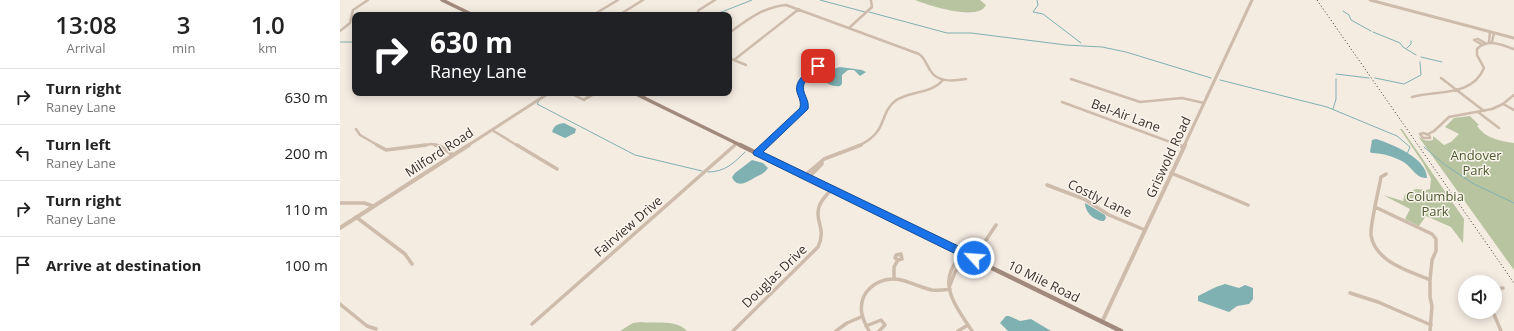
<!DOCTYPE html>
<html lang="en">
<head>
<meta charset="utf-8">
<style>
	:root { --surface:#fff; --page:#f2f2f2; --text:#222; --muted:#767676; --line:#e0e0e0 }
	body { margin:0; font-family:"Open Sans",sans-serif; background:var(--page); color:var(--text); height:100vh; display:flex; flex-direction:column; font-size:15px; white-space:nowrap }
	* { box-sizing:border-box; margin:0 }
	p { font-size:13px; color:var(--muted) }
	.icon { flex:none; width:22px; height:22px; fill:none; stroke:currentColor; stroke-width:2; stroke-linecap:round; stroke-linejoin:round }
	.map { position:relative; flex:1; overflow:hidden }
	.side { display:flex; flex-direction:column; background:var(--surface); width:340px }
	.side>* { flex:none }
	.guide { position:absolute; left:12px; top:12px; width:380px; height:84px; border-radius:8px; box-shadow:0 2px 10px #0003; background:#202124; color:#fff; overflow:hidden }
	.controls { position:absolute; left:1118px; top:275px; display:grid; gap:8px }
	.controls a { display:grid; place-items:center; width:44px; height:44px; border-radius:50%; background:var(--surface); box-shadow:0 2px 10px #0003; font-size:20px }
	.pin { position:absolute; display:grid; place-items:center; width:34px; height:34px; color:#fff; margin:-17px; border-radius:8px; box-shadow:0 2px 6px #0006 }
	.me { position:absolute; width:44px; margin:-22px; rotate:296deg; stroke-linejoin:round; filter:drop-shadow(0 0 3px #0008) }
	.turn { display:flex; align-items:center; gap:14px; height:84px; padding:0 12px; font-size:18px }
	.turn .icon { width:52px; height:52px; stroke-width:2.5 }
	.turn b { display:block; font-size:28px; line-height:34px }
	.eta { display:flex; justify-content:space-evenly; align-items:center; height:68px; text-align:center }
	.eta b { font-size:24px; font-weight:600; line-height:28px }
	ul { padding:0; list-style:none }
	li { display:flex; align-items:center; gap:12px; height:56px; padding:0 12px; border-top:1px solid var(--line) }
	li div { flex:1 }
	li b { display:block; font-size:15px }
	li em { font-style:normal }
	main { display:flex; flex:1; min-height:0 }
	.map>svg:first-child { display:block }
	.green { fill:#b8c4a0 }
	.water { fill:#7fb0b2 }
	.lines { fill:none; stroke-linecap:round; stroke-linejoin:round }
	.stream { stroke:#7fb0b2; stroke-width:1 }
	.minor-far1 { stroke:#cdbbac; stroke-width:2.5 }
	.minor { stroke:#cdbbac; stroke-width:3.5 }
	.tertiary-far1 { stroke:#cdbbac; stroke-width:3 }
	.tertiary { stroke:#cdbbac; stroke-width:4 }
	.secondary-far1 { stroke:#a18a7d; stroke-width:3.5 }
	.secondary { stroke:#a18a7d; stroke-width:4.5 }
	.rail { stroke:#3b302b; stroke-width:1; stroke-dasharray:1 2.5; stroke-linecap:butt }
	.route { fill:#1a73e8; stroke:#114b97 }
	.labels { text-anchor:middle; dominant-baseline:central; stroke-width:3; stroke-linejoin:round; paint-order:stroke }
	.street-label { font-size:13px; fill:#3b302b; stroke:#fbf5ee }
	.park-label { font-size:13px; fill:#4a5a2e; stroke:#fbf5ee }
</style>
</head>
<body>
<main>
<section class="side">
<div class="eta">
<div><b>13:08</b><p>Arrival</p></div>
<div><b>3</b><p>min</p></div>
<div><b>1.0</b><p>km</p></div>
</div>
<ul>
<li><svg class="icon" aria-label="right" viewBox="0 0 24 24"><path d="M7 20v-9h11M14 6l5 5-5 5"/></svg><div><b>Turn right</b><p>Raney Lane</p></div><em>630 m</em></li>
<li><svg class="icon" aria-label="left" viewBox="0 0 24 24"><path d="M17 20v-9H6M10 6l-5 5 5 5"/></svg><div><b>Turn left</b><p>Raney Lane</p></div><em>200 m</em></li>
<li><svg class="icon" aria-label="right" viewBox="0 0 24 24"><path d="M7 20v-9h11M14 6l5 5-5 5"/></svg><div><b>Turn right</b><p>Raney Lane</p></div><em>110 m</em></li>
<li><svg class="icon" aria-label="arrive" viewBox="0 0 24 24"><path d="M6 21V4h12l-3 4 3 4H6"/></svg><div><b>Arrive at destination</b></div><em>100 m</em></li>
</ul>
</section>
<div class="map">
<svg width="1174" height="331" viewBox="0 0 1174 331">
	<rect width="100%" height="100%" fill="#f4ebe1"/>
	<!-- green -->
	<path class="green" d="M575,0H640L646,5C638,22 588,5 575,0Z
		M1130,116L1139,125L1137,126C1145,138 1160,141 1174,143V270L1078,136C1082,140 1088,142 1093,140V136L1104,145L1111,142L1119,134L1105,127L1114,118Z
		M1060,129H1062L1124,219L1123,243L1111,227L1086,216L1079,226L1065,219L1070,209L1043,195L1063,201L1065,194L1076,189L1086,190L1090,189L1091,179L1083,163Z
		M301,322C316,324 336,319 347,331H280L293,323Z"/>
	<!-- water -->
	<path class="water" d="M500,67L522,70L526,72L520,76L514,70H508L502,75V84L500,86C493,87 487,84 482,79L487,71Z
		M224,123L236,129L235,133L225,138L212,132C214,125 218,124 224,123Z
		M1036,139C1052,144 1087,158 1087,178C1077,179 1072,168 1065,163C1056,157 1042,153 1032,153L1030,152L1032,140Z
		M412,160L423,163L428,168C424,174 420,175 414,178C407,182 397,189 392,177L395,173Z
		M745,203L765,215L766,218L764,221C755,221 745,213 745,203Z
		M885,284L899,288L905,285L913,288V299L909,304L897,306L889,312L858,301V296L876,287Z
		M666,316H669L680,321L691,319L711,331H668L660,323Z"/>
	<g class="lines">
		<!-- stream -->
		<path class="stream" d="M480,0L525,12
			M697,0L698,5L693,12L703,14L741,43
			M1003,11L1009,15L1011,20L1031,31
			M529,12L607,33H631L726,45L762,47L786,52L871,78
			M374,15L412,0
			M1033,32L1060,43L1063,47L1076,55
			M0,42H15
			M1067,48L1071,44V41
			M1081,57L1102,62
			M996,74L1029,78
			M1035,78L1064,84L1081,75L1080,62
			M880,80L987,107L1057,136L1070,147L1067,154
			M199,101L197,104L295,155L362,171
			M993,109L996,99V79
			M1084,147L1105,165L1134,184L1174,203
			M368,172C385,172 394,163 405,152"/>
		<!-- minor-far1 -->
		<path class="minor-far1" d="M283,12L288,15
			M253,15L278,0
			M279,15L303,0
			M356,15L359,10L375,0
			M509,28L532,7L531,1
			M0,31L10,23L13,10L28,0
			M389,33C407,20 423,7 446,5L579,54C585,58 586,64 590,70C597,83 614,81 626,79
			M1149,42L1150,32
			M1152,42L1154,33
			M1141,44L1134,40L1138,39L1145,43
			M389,58L406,65
			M394,60L459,9
			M1101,78L1144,111
			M731,79L800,102L842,98L864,103
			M230,93L244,100
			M252,93L244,100L256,93
			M303,97L309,93
			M1072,97C1098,90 1132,97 1144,68L1137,55V49C1148,38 1161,45 1174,49
			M722,102L841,146
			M1163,104L1174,110
			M1138,112L1159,128
			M16,129L20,135L39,146
			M152,130L178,146
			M1083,133L1089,135L1090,138H1083L1080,134Z
			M1088,134L1094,131L1109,117L1152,109L1163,104L1174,95
			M78,146L92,144L99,146
			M394,146L397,143
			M425,146L463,109C465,102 461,98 460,91C458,78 481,63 490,56
			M518,146C549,132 538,115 555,101C570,90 590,95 603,80"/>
		<!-- minor -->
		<path class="minor" d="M37,145L46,150L86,145
			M95,145L100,146L113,155
			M177,145L217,169
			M838,145L844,147
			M417,153L426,145
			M831,173L908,205
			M1046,174L1041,177C1039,189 1030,225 1031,235C1035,262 1069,271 1090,280
			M464,176L484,159L521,145
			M468,178L482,164V161
			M707,185L744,199L769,215L805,230
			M0,203H24L33,206
			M1035,207L1092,234L1096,239V251L1092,260L1090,280V297L1092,306L1090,331
			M16,217L65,254L72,264
			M622,252C618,259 612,266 610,274C604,294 622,315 632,331
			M561,254L562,259L558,260L555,258L556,255Z
			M634,258L656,225
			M554,277V267L558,260
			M610,285L615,272L627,256
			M1155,289L1163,288
			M1010,293L1038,302L1091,325
			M0,304L27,326L36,329
			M1153,312L1161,331
			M192,324L395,145
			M526,326L541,320L545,325L539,331
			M393,331L478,247C487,228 474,221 479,207C481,200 487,194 492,189
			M496,331L507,323L521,317
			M529,331C523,320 518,309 524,296C527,290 533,285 539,282C558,273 573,286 592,290C598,291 604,290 610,289
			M618,331L628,325"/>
		<!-- tertiary-far1 -->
		<path class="tertiary-far1" d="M1030,0L1174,38
			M127,146L209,93
			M844,146L912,0"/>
		<!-- tertiary -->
		<path class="tertiary" d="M0,228L129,145
			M762,322L845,145"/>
		<!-- secondary-far1 -->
		<path class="secondary-far1" d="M102,0L133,15
			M294,93L402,146"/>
		<!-- secondary -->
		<path class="secondary" d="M400,145L781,331"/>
		<!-- rail -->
		<path class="rail" d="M977,0L1174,283"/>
	</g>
	<!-- route -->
	<path class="route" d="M476,64H478L482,66C477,72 467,77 464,84C461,93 470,99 468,109L423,152L637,255L639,258L637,261L634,263L630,261L414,155L413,153L414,151L460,108C461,103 460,100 458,95C452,81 466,73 476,64Z"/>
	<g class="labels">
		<!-- street labels -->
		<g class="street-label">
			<text transform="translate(786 115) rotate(20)">Bel-Air Lane</text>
			<text transform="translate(99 152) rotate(-33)">Milford Road</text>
			<text transform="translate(828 157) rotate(-65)">Griswold Road</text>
			<text transform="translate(760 198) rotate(26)">Costly Lane</text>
			<text transform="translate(288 226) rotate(-41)">Fairview Drive</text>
			<text transform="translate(434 276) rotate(-44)">Douglas Drive</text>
			<text transform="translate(704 281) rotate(26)">10 Mile Road</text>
		</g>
		<!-- park labels -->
		<g class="park-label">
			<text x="1136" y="155">Andover<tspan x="1136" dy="15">Park</tspan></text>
			<text x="1095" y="196">Columbia<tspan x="1095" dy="15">Park</tspan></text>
		</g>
	</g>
</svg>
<div class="controls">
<a><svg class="icon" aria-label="sound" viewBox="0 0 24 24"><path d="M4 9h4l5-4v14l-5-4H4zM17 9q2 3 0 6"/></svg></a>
</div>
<div class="pin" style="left:478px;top:66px;background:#d93025"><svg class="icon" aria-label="arrive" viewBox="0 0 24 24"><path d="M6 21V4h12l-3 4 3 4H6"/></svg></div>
<svg class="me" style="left:634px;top:258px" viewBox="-20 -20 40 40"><circle r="17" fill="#1a73e8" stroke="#fff" stroke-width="3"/><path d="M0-11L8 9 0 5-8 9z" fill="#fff"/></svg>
<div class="guide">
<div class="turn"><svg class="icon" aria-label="right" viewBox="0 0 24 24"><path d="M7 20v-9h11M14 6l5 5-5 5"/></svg><div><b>630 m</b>Raney Lane</div></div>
</div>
</div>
</main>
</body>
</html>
